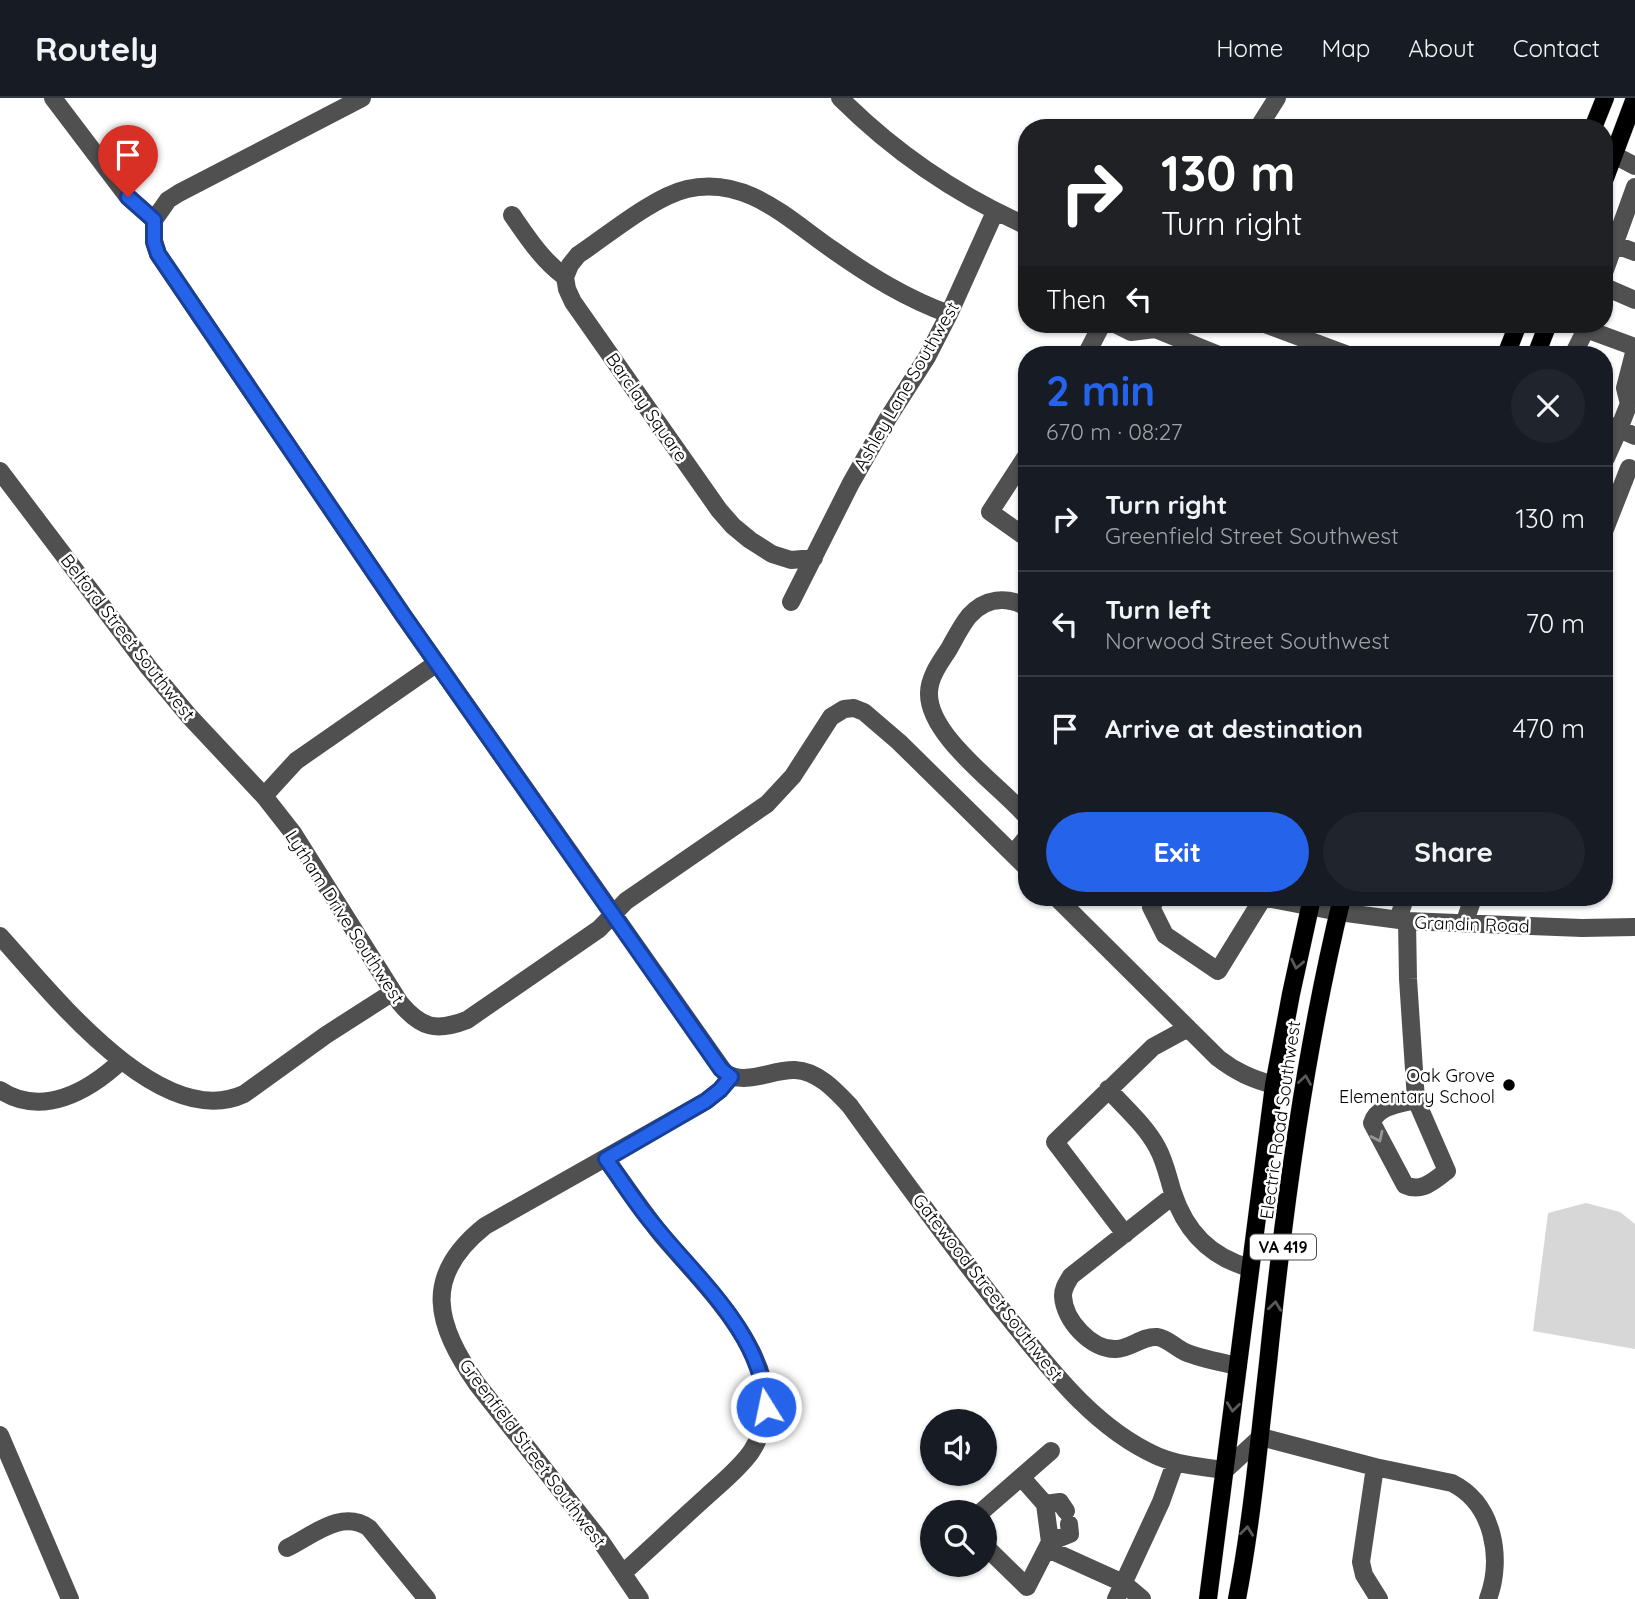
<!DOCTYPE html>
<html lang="en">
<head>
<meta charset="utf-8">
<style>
	:root { --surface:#171b24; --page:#20242c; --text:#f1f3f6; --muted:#9ea1a6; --line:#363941; --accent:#2563eb }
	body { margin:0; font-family:Quicksand,sans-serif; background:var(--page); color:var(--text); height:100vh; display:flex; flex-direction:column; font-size:26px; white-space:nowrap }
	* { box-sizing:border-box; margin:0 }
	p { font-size:23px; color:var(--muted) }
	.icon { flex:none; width:38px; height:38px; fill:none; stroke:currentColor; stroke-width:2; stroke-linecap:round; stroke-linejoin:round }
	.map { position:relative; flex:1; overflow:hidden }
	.panel { position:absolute; left:1018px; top:248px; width:595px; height:560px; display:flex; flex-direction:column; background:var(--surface); border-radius:28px; box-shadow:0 2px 5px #0004 }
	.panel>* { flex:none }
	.hud { position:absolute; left:1018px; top:21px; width:595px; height:214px; border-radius:28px; box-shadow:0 2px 5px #0004; background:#202124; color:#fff; overflow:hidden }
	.buttons { position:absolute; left:920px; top:1311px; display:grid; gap:14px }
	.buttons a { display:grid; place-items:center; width:77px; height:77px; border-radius:50%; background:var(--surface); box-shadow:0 2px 5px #0004; font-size:35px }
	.pin { position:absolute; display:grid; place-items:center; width:60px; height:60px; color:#fff; margin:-72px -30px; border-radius:50% 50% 50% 0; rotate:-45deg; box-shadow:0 0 7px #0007 }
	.pin .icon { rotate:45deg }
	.me { position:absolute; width:77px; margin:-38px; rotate:350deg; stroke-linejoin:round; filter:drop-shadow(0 0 5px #0008) }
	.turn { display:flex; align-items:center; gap:24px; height:147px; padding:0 28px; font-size:32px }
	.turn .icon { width:91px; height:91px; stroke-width:2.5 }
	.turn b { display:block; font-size:49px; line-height:60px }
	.then { display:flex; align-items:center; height:66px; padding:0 28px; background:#0003; gap:14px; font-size:26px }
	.round { display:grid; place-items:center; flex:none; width:74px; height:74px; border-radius:37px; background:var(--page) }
	.head { display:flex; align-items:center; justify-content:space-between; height:119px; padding:0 28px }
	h1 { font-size:42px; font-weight:700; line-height:52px; color:var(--accent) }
	.cta { display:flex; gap:14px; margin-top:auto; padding:14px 28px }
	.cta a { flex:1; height:80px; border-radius:42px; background:var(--accent); color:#fff; font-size:28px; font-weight:700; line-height:80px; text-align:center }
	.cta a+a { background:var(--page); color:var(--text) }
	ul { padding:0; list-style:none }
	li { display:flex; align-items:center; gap:21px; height:105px; padding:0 28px; border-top:2px solid var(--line) }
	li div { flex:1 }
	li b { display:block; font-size:26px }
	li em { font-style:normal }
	header { display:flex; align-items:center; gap:42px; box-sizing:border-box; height:98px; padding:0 35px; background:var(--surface); border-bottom:2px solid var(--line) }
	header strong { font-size:33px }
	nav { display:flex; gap:38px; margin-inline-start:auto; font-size:24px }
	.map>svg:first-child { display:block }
	.pitch { fill:#d7d7d7 }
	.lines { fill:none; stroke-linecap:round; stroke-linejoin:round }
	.major-casing { stroke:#dbdbdb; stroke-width:19 }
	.minor { stroke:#505050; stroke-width:18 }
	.major { stroke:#000; stroke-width:18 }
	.oneway { stroke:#595959 }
	.oneway2 { stroke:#969696 }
	.route-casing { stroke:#184099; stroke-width:18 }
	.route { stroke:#2563eb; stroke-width:12 }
	.poi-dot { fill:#000; stroke:#fff; stroke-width:2.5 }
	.labels { text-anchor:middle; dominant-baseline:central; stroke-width:5; stroke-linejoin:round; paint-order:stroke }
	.shield { fill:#fff; stroke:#4c4c4c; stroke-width:2 }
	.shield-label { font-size:16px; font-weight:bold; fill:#000 }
	.street-label { font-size:18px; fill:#000; stroke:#fff }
	.poi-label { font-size:18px; fill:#000; stroke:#fff; text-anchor:end }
</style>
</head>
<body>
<header>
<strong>Routely</strong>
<nav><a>Home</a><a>Map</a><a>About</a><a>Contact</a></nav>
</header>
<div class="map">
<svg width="1635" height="1501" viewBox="0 0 1635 1501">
	<rect width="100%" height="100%" fill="#fff"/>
	<!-- pitch -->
	<path class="pitch" d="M1586,1105L1620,1114L1635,1126V1251L1533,1233L1548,1115Z"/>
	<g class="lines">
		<!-- major casing -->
		<g class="major-casing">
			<path id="major" d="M1593,30L1605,0
				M1605,80L1635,0
				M1506,257L1518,226
				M1536,257L1548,226
				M1208,1501L1274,987L1291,896L1312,800
				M1237,1501C1252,1423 1259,1343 1268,1265C1284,1109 1305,952 1342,800"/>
		</g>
		<!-- minor -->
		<path class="minor" d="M53,0L128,99L154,122V143L158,156L403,517L725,975C747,988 772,971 795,972C818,973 836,993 850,1008C899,1076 948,1143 1000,1209C1045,1264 1090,1328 1157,1358C1178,1367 1202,1369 1225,1372L1261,1339L1375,1369
			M840,0C894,54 957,97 1027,128
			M1258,30L1277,0
			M1614,57L1635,68
			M512,117C528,140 542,162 565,179L567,191L573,204L719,412L733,428L750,442L772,456L791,462L814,460
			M154,122L168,102L179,95L362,0
			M1613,146L1635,154
			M1605,172L1635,89
			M565,179L570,167L578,157C608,137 653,99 687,91C746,77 789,122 833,152C870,178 907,201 949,216
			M1605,189L1635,202
			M1115,226L1131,234L1155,231L1219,257
			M1265,226L1348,257
			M1587,226L1586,231L1635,249
			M1086,257L1102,226
			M1573,257L1586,231
			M1635,290L1619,331L1635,338
			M1628,302L1625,290L1635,251
			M1605,326L1619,331L1606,360
			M1027,357L990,414L1027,440
			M0,373L149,570L189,618L264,698L293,735L400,905C421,930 436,934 467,922L599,831L626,803L767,706L793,678L831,619L844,611L854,610L864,614L899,644L1027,770
			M1605,431L1629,370
			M791,504L851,385L888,320L927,259L949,216L995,114
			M1027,509C1006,498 985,500 969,518C961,528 955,540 949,551C941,563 929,579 929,595C928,638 999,687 1027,719
			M264,698L296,663L437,565
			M1013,756L1027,739
			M1057,800L1218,960C1236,974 1252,981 1274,987
			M1157,800L1151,809L1165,837L1218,873L1263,800
			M1267,800L1339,814L1407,823L1582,830L1635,829
			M1398,822L1405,800
			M1407,823L1408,881L1416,1002L1447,1073C1433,1083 1422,1095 1405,1087L1372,1025C1377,1008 1400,1006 1416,1002
			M1464,826L1473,800
			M0,838C50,893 160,1035 244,996L326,937L393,894
			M1108,991C1125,1010 1145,1027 1157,1049C1165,1063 1168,1079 1173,1095C1186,1134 1210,1159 1250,1170
			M0,992C42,1020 89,993 121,963
			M606,1061C625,1087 643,1114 663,1139C709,1193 802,1278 751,1354C739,1371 721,1385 706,1399C678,1424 651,1450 623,1475
			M1174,1097L1071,1178C1067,1185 1063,1190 1063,1198C1064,1222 1091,1252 1116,1251C1130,1251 1142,1238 1157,1239C1167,1240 1176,1250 1185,1254C1201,1261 1221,1264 1238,1268
			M1125,1136L1055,1044L1153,949L1188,930
			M0,1337L70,1501
			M1045,1406L1060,1404L1066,1413
			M981,1414L1051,1353
			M1050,1444L1070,1436L1069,1426
			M985,1448L1027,1489L1050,1444L1045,1406L1022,1380
			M287,1450C313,1437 342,1411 369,1430L427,1501
			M1048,1451L1123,1485L1142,1501
			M640,1501L600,1442L477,1286C436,1226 421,1179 485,1128L706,1003L720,992L731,979
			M1116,1501L1161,1404L1175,1365
			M1379,1501L1364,1477L1361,1464L1375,1369L1452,1385C1494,1406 1503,1461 1488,1501"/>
		<!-- major -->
		<use href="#major" class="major"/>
	</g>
	<!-- one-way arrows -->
	<defs><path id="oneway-chevron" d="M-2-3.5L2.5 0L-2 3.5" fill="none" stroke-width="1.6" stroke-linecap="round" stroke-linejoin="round" transform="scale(1.75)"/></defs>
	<g class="oneway">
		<use href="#oneway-chevron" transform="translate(1297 866) rotate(102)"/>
		<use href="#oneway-chevron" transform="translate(1305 982) rotate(-81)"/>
		<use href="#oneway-chevron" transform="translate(1275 1208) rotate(-83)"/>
		<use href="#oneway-chevron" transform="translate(1233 1309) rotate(97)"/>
		<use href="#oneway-chevron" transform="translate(1247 1433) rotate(-83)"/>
	</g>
	<use class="oneway2" href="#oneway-chevron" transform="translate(1378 1039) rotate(65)"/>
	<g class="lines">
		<!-- route casing -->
		<g class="route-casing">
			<path id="route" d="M128,99L154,122V144L158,156L403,517L721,971L731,979L720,992L706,1003L606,1061C622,1083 636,1106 653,1126C697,1181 762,1235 766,1309"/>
		</g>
		<!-- route -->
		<use href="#route" class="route"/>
	</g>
	<!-- markers -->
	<circle class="poi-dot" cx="1509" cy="987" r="7"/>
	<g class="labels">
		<!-- shield labels -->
		<rect class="shield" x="1250" y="1136.5" width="66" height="25" rx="5"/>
		<g class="shield-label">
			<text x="1283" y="1149">VA 419</text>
		</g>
		<!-- street labels -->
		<g class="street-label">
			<text transform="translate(906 288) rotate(-60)">Ashley Lane Southwest</text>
			<text transform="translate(647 309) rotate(55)">Barclay Square</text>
			<text transform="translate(128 539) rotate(52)">Belford Street Southwest</text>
			<text transform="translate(345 819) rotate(57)">Lytham Drive Southwest</text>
			<text transform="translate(1472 826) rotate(2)">Grandin Road</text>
			<text transform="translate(1280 1022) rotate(-82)">Electric Road Southwest</text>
			<text transform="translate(988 1189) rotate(52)">Gatewood Street Southwest</text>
			<text transform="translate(533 1355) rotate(53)">Greenfield Street Southwest</text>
		</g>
		<!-- poi labels -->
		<g class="poi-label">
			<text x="1495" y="977">Oak Grove<tspan x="1495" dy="21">Elementary School</tspan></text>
		</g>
	</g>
</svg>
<div class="buttons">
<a><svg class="icon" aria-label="sound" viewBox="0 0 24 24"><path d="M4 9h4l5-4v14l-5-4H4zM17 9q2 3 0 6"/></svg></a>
<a><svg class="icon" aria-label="search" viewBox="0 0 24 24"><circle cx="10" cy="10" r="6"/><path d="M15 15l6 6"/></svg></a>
</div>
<div class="pin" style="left:128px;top:99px;background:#d93025"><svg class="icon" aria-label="arrive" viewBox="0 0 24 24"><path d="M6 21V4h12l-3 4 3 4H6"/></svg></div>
<svg class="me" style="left:766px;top:1309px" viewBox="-20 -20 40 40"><circle r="17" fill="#2563eb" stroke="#fff" stroke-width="3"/><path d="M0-11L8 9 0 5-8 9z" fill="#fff"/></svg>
<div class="hud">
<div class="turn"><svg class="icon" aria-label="right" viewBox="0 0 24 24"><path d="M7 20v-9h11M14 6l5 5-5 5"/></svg><div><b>130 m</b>Turn right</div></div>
<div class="then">Then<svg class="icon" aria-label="left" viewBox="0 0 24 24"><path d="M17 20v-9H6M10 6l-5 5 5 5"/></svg></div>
</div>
<section class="panel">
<div class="head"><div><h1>2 min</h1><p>670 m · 08:27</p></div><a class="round"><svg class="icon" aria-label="close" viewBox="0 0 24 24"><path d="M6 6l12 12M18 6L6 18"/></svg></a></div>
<ul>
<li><svg class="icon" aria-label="right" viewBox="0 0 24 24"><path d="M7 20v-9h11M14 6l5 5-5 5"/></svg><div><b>Turn right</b><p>Greenfield Street Southwest</p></div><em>130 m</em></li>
<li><svg class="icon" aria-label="left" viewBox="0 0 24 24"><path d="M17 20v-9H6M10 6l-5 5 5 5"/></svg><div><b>Turn left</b><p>Norwood Street Southwest</p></div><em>70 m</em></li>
<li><svg class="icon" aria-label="arrive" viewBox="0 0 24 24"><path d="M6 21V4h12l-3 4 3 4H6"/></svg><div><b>Arrive at destination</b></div><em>470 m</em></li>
</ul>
<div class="cta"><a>Exit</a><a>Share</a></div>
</section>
</div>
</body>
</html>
